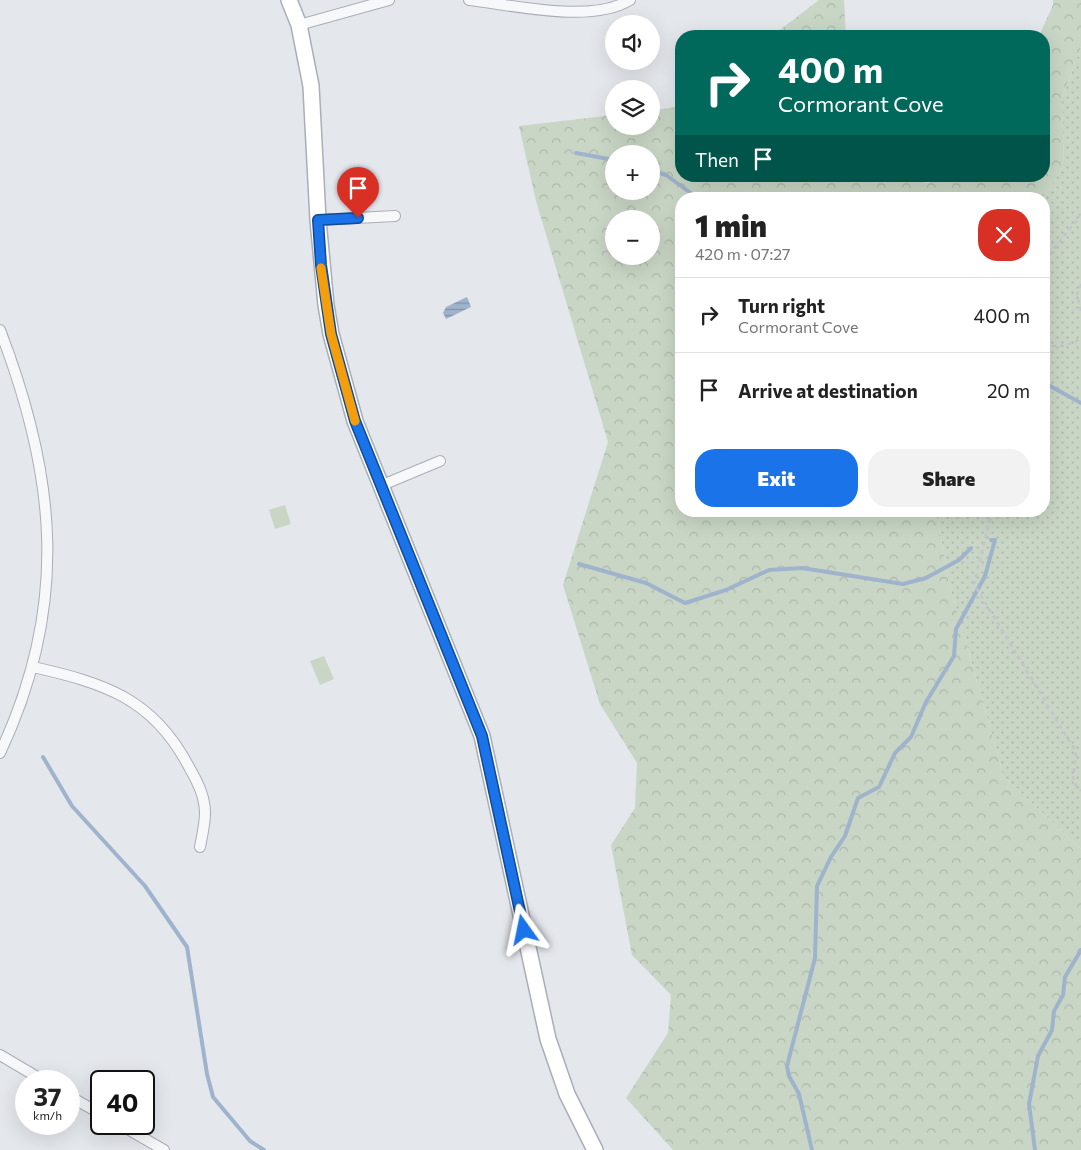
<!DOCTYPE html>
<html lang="en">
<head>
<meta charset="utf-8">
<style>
	:root { --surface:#fff; --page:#f2f2f2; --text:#222; --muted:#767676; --line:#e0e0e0; --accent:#1a73e8 }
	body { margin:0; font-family:Commissioner,sans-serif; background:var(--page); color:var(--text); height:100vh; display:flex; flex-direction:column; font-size:19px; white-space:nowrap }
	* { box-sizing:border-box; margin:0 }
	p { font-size:16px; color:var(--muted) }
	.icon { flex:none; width:28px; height:28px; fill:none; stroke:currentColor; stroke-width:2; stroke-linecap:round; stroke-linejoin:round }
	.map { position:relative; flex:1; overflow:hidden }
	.sheet { position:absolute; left:675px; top:192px; width:375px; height:325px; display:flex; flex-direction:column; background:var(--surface); border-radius:20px; box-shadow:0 5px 20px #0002 }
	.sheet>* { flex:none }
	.top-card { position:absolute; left:675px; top:30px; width:375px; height:152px; border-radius:20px; box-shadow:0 5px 20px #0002; background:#00695c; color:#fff; overflow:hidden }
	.buttons { position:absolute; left:605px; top:15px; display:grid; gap:10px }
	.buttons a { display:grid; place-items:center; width:55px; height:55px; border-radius:50%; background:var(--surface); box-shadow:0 5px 20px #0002; font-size:25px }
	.speed { position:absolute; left:15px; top:1070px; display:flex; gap:10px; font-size:25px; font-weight:700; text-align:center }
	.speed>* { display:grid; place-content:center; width:65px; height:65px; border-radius:50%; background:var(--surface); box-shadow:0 5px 20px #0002; line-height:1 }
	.speed small { font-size:12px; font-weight:400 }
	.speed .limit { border:2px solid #111; border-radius:8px; background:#fff; color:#111 }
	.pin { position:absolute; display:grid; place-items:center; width:42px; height:42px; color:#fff; margin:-51px -21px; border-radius:50% 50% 50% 0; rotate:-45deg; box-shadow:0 0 5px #0007 }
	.pin .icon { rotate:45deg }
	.me { position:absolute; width:55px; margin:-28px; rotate:348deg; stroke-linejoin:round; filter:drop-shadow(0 0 4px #0008) }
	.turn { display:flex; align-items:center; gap:18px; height:105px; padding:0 20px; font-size:22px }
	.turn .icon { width:65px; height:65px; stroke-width:2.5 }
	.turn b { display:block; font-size:35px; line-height:42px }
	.then { display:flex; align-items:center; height:48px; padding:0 20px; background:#0003; gap:10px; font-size:19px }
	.round { display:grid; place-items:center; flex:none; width:52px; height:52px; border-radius:20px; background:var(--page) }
	.summary { display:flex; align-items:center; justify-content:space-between; height:85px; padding:0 20px }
	h1 { font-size:30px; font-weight:800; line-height:38px }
	.cta { display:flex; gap:10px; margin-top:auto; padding:10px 20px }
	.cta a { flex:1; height:58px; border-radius:20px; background:var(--accent); color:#fff; font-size:20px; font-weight:800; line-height:58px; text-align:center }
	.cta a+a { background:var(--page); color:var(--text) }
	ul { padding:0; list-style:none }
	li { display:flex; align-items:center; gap:15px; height:75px; padding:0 20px; border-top:1px solid var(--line) }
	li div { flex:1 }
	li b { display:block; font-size:19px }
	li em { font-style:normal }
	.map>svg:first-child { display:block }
	.grass { fill:url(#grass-dots) }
	.forest { fill:url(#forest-crowns); fill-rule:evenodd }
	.green { fill:#c9d6c5 }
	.water { fill:url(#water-rules) }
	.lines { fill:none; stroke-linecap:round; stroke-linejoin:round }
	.stream { stroke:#9fb4cc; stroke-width:4 }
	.street-casing { stroke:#a9aeb7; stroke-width:12 }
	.secondary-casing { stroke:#a9aeb7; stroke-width:18 }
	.path { stroke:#c2c5cb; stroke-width:2.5; stroke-dasharray:4 4; stroke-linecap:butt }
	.street { stroke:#f7f8fa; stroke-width:10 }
	.secondary { stroke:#fff; stroke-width:15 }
	.route-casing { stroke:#114b97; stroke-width:12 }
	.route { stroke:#1a73e8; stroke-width:9 }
	.slow { stroke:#f59e0b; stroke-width:9 }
</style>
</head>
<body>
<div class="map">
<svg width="1081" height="1150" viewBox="0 0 1081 1150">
	<defs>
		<pattern id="grass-dots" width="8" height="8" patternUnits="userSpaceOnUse" patternTransform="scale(1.25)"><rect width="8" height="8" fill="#c9d6c5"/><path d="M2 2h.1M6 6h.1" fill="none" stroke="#adb8ab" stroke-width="1.8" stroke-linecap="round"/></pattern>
		<pattern id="forest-crowns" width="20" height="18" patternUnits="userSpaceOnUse" patternTransform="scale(1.25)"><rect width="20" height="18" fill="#c9d6c5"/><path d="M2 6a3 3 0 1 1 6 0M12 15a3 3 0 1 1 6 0" fill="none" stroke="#adb8ab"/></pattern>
		<pattern id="water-rules" width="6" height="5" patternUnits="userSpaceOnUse" patternTransform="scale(1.25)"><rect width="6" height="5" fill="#9fb4cc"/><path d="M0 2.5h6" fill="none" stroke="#8293a7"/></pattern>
	</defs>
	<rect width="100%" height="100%" fill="#e4e7ec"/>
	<!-- grass -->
	<path class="grass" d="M1081,47V849L1004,777L949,583L936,511H1044L1042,199L1064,166L1062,98Z"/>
	<!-- forest -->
	<path class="forest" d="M819,0H844L846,36H772Z
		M1053,0H1081V47L1062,98L1064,166L1042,199H681V511H936L949,583L1004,777L1081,849V1150H673L626,1098L668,1033L671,995L632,955L611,845L635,808L637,763L600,704L563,585L608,442L536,201L519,126L614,115V126H651V111L681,106V176H891L927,183L955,176H1044V36H1039L1053,5ZM614,154H651V191H614ZM614,219H651V256H614Z"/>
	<!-- green -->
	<path class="green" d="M285,505L291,524L275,529L269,510Z
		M324,656L334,679L320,685L310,661Z"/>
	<!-- water -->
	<path class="water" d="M467,297L471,307L446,319L443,313L446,307Z"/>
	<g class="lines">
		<!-- stream -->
		<path class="stream" d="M576,153L614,160
			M651,170L666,175L699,199
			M1044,380L1050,386L1081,403
			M579,564L646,583L685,603L726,590L769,570L802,568L903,584L926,578L959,560L971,548
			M43,757L72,806L145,886L187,947L207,1074L213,1097L250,1141L264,1150
			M812,1150L799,1094L789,1076L787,1066L815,958L817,886L831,857L845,836L858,798L879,787L895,753L911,737L926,702L954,656L956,629L985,576L995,540H991
			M1035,1150L1029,1104L1038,1056L1052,1030L1054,1011L1063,995L1065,977L1081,950"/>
		<!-- street casing -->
		<g class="street-casing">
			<path id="street" d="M469,0C513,5 591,24 630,0
				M299,25L389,0
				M318,220L395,216
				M0,330C57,478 69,606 0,753
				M380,486L440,461
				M33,667C104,683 153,698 189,767C197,781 205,796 205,813C205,824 202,836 200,847
				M0,1055L44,1081
				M69,1096L101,1114
				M119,1124L164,1150"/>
		</g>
		<!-- secondary casing -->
		<g class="secondary-casing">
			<path id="secondary" d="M289,0L299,25L311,86L318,220L326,305L331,334L355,421L482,736L548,1039L567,1094L595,1150"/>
		</g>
		<!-- path -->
		<path class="path" d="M1044,261L1077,220L1081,212
			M1081,284L1077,294L1081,312
			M1044,346H1064L1081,339
			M992,511L974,584L1076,752L1073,782L1081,791"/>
		<!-- street -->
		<use href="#street" class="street"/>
		<!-- secondary -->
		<use href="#secondary" class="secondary"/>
	</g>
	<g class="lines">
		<!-- route casing -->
		<g class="route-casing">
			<path id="route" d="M358,218L318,220L321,265L331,334L355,421L482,736L524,930"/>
		</g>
		<!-- route -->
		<use href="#route" class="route"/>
		<!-- slow -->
		<path class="slow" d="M321,268L331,334L355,421"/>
	</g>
</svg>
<div class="buttons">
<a><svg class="icon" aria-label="sound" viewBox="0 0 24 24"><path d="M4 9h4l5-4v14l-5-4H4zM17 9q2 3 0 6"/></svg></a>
<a><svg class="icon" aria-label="layers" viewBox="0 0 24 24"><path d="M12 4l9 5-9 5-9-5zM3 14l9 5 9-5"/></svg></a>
<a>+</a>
<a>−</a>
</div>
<div class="speed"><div>37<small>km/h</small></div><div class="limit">40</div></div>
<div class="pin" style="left:358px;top:218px;background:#d93025"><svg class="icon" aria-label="arrive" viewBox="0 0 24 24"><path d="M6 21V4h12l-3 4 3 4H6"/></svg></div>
<svg class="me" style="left:524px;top:930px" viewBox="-20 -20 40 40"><path d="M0-17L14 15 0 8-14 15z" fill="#1a73e8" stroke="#fff" stroke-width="4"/></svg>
<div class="top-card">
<div class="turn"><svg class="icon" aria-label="right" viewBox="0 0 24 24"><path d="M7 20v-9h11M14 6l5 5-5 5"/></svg><div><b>400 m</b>Cormorant Cove</div></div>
<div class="then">Then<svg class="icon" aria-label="arrive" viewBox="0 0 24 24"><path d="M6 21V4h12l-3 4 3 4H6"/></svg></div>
</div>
<section class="sheet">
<div class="summary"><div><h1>1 min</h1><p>420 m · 07:27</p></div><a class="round" style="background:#d93025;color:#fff"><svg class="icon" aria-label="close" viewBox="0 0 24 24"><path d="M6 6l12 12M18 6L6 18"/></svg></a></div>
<ul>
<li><svg class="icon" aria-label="right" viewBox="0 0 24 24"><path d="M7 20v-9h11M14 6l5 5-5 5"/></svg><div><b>Turn right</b><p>Cormorant Cove</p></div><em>400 m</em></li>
<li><svg class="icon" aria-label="arrive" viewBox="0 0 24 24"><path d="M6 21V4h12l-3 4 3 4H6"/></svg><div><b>Arrive at destination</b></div><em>20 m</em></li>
</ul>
<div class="cta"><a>Exit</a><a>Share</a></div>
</section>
</div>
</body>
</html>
